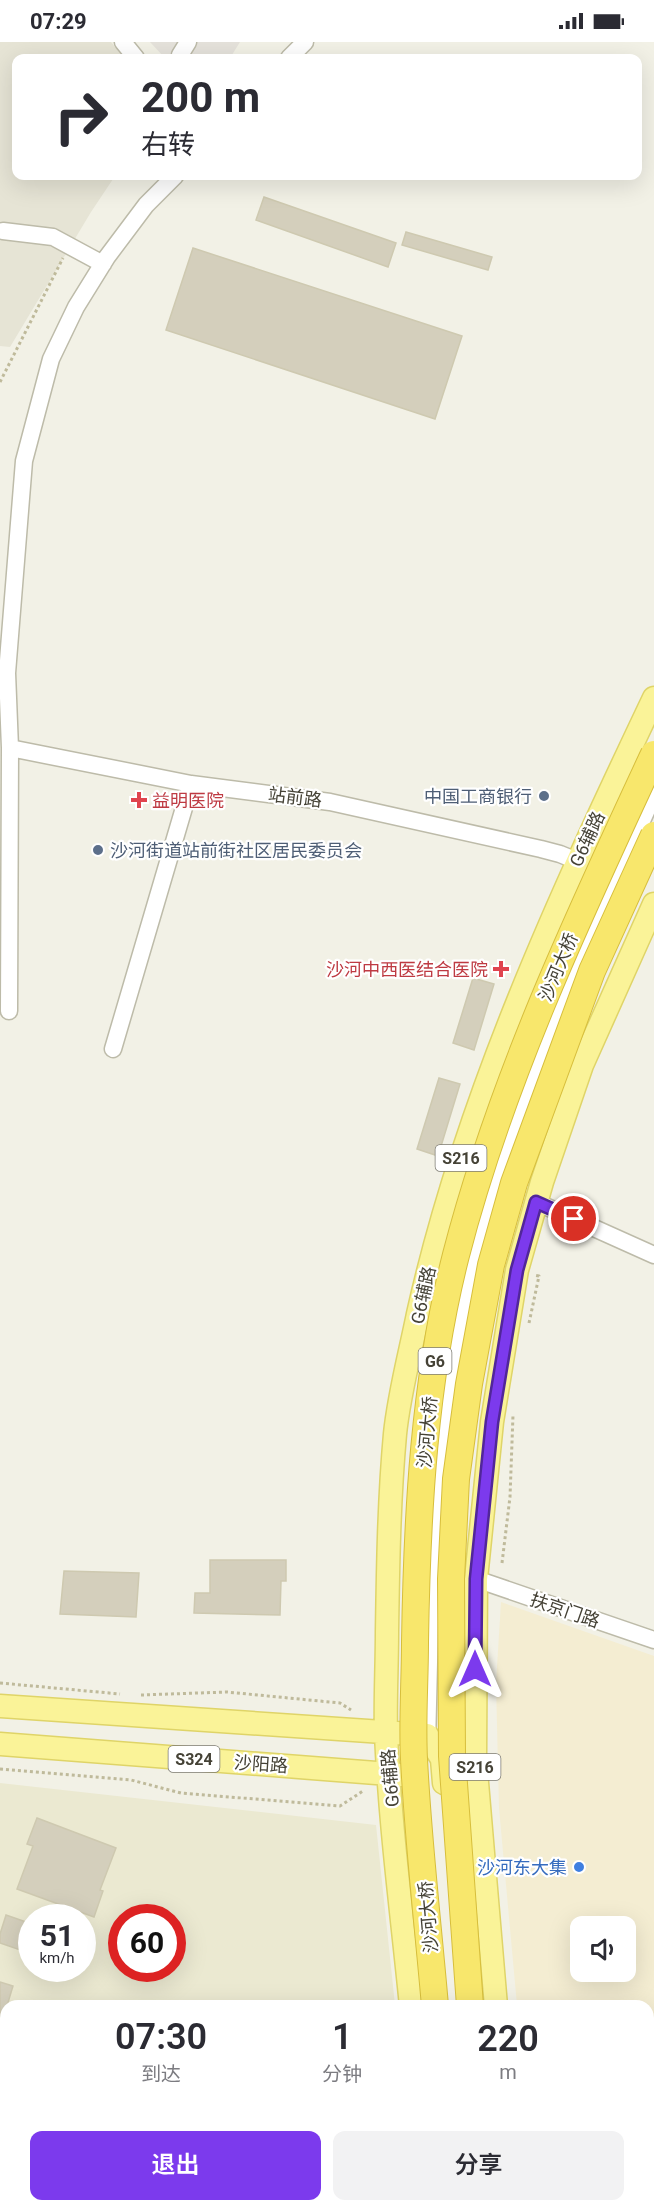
<!DOCTYPE html>
<html lang="zh">
<head>
<meta charset="utf-8">
<style>
	:root { --surface:#fff; --page:#f2f2f3; --text:#2b2b33; --muted:#7c7c81; --accent:#7c3aed }
	body { margin:0; font-family:Roboto,"Noto Sans SC",sans-serif; background:var(--page); color:var(--text); height:100vh; display:flex; flex-direction:column; font-size:22px; white-space:nowrap }
	* { box-sizing:border-box; margin:0 }
	p { font-size:20px; color:var(--muted) }
	.icon { flex:none; width:33px; height:33px; fill:none; stroke:currentColor; stroke-width:2; stroke-linecap:round; stroke-linejoin:round }
	.map { position:relative; flex:1; overflow:hidden }
	.sheet { position:absolute; left:0px; top:1958px; width:654px; height:212px; display:flex; flex-direction:column; background:var(--surface); border-radius:18px 18px 0 0; box-shadow:0 6px 24px #0002 }
	.sheet>* { flex:none }
	.guide { position:absolute; left:12px; top:12px; width:630px; height:126px; border-radius:12px; box-shadow:0 6px 24px #0002; background:#fff; color:var(--text); overflow:hidden }
	.tools { position:absolute; left:570px; top:1874px; display:grid; gap:12px }
	.tools a { display:grid; place-items:center; width:66px; height:66px; border-radius:12px; background:var(--surface); box-shadow:0 6px 24px #0002; font-size:30px }
	.speed { position:absolute; left:18px; top:1862px; display:flex; gap:12px; font-size:30px; font-weight:700; text-align:center }
	.speed>* { display:grid; place-content:center; width:78px; height:78px; border-radius:50%; background:var(--surface); box-shadow:0 6px 24px #0002; line-height:1 }
	.speed small { font-size:15px; font-weight:400 }
	.speed .limit { border:9px solid #d22; background:#fff; color:#111 }
	.pin { position:absolute; display:grid; place-items:center; width:51px; height:51px; color:#fff; margin:-26px; border:3px solid #fff; border-radius:50%; box-shadow:0 2px 6px #0007 }
	.me { position:absolute; width:66px; margin:-33px; rotate:0deg; stroke-linejoin:round; filter:drop-shadow(0 0 4px #0008) }
	.turn { display:flex; align-items:center; gap:21px; height:126px; padding:0 30px; font-size:27px }
	.turn .icon { width:78px; height:78px; stroke-width:2.5 }
	.turn b { display:block; font-size:42px; line-height:51px }
	.eta { display:flex; justify-content:space-evenly; align-items:center; height:102px; text-align:center }
	.eta b { font-size:36px; font-weight:600; line-height:42px }
	.cta { display:flex; gap:12px; margin-top:auto; padding:12px 30px }
	.cta a { flex:1; height:69px; border-radius:12px; background:var(--accent); color:#fff; font-size:24px; font-weight:600; line-height:69px; text-align:center }
	.cta a+a { background:var(--page); color:var(--text) }
	.status { display:flex; justify-content:space-between; align-items:center; height:42px; padding:0 30px; background:var(--surface); direction:ltr }
	.status svg { height:16px; fill:currentColor }
	.map>svg:first-child { display:block }
	.residential { fill:#e6e4d5 }
	.commercial { fill:#f4edd2; fill-rule:evenodd }
	.industrial { fill:#e5e2db }
	.education { fill:#ebe9d1; fill-rule:evenodd }
	.building { fill:#d4cfbc; stroke:#cec9b0; stroke-width:1.5 }
	.lines { fill:none; stroke-linecap:round; stroke-linejoin:round }
	.minor-casing { stroke:#bdbba9; stroke-width:19 }
	.major-casing { stroke:#dfd468; stroke-width:25 }
	.highway-casing { stroke:#d7be3c; stroke-width:28 }
	.path { stroke:#bfba9b; stroke-width:3; stroke-dasharray:3 3; stroke-linecap:butt }
	.minor { stroke:#fff; stroke-width:16 }
	.major { stroke:#faf398; stroke-width:22 }
	.highway { stroke:#f8e76c; stroke-width:26 }
	.highway-bridge-casing { stroke:#d7be3c; stroke-width:28; stroke-linecap:butt }
	.highway-bridge { stroke:#f8e76c; stroke-width:26 }
	.route-casing { stroke:#51269a; stroke-width:15 }
	.route { stroke:#7c3aed; stroke-width:10 }
	.service-dot { fill:#5c6f8a; stroke:#fff; stroke-width:2 }
	.health-dot { fill:#e0444e; stroke:#fff; stroke-width:2 }
	.shop-dot { fill:#3f7fe0; stroke:#fff; stroke-width:2 }
	.labels { text-anchor:middle; dominant-baseline:central; stroke-width:4.5; stroke-linejoin:round; paint-order:stroke }
	.shield { fill:#fff; stroke:#7d7b72; stroke-width:1.5 }
	.shield-label { font-size:16px; font-weight:bold; fill:#454236 }
	.service-label { font-size:18px; fill:#4e5e75; stroke:#fff; text-anchor:end }
	.street-label { font-size:18px; fill:#454236; stroke:#fff }
	.health-label { font-size:18px; fill:#be3a42; stroke:#fff; text-anchor:start }
	.shop-label { font-size:18px; fill:#366cbe; stroke:#fff; text-anchor:end }
</style>
</head>
<body>
<div class="status"><b>07:29</b><svg viewBox="0 0 49 12"><path d="M0 12V9h3v3zM5 12V6h3v6zM10 12V3h3v9zM15 12V0h3v12zM26 1h20v11H26zM47 4h2v5h-2z"/></svg></div>
<div class="map">
<svg width="654" height="2168" viewBox="0 0 654 2168">
	<rect width="100%" height="100%" fill="#f2f1e6"/>
	<!-- residential -->
	<path class="residential" d="M0,0H111L124,16H16V134H115L91,170L10,305L0,304Z"/>
	<!-- commercial -->
	<path class="commercial" d="M501,1560L654,1614V2046L648,2045V1964L517,1963L499,1766L496,1641ZM580,1884H626V1929H580Z"/>
	<!-- industrial -->
	<path class="industrial" d="M150,0H240L230,16H165Z
		M0,2082L6,2084V2163H234L248,2168H0Z"/>
	<!-- education -->
	<path class="education" d="M0,1741L376,1783L395,1963L6,1964V2084L0,2082ZM32,1875H82V1926H32ZM122,1875H172V1926H122Z
		M234,2163H409V2168H248Z"/>
	<!-- building -->
	<path class="building" d="M264,155L396,201L388,225L256,178Z
		M406,190L492,215L488,228L402,203Z
		M193,206L462,294L435,377L166,288Z
		M473,936L494,942L474,1008L453,1001Z
		M439,1036L460,1042L438,1114L417,1107Z
		M210,1518H286V1539H281L280,1573L194,1571L195,1551H210Z
		M64,1529L139,1531L136,1575L60,1572Z
		M37,1776L116,1806L100,1848L103,1849L94,1875L17,1847L33,1804L27,1802Z
		M6,1873L32,1882V1912L0,1901V1892Z
		M0,1940L13,1944L3,1977H0Z"/>
	<g class="lines">
		<!-- minor casing -->
		<g class="minor-casing">
			<path id="minor" d="M123,0L136,16
				M180,13L188,0
				M289,16L305,0
				M3,189L53,195L103,222
				M10,706L191,742L330,760L541,807L560,812L587,823
				M9,969L10,706L7,631L24,419L51,317L76,265L107,215L146,163L175,134
				M113,1007L191,742
				M536,1160L654,1213
				M476,1537L654,1598
				M427,1703L431,1537L439,1434L462,1276L475,1218L512,1093L543,1008L578,921L654,752"/>
		</g>
		<!-- major casing -->
		<g class="major-casing">
			<path id="major" d="M0,1664L427,1693L442,1717L444,1741
				M0,1702L402,1733
				M411,1964C402,1873 390,1783 386,1692C385,1658 387,1624 387,1590C388,1524 389,1458 395,1392C399,1352 410,1312 418,1272C466,1056 560,854 654,656
				M496,1964L475,1717L476,1537L492,1380L517,1228L542,1140L582,1023L654,862
				M427,2163L428,2168
				M518,2163L519,2168"/>
		</g>
		<!-- highway casing -->
		<g class="highway-casing">
			<path id="highway" d="M455,2163V2168
				M490,2163V2168"/>
		</g>
		<!-- path -->
		<path class="path" d="M0,340L63,216
			M529,1281L539,1234L534,1233
			M502,1521L510,1455L513,1373
			M0,1641L120,1652
			M141,1653L227,1650L340,1661L351,1668
			M0,1727L131,1738L181,1751L340,1764L363,1749"/>
		<!-- minor -->
		<use href="#minor" class="minor"/>
		<!-- major -->
		<use href="#major" class="major"/>
		<!-- highway -->
		<use href="#highway" class="highway"/>
		<!-- highway-bridge casing -->
		<g class="highway-bridge-casing">
			<path id="highway-bridge" d="M435,1964C428,1882 418,1799 414,1717C412,1679 415,1639 415,1600C417,1472 424,1338 456,1213C501,1039 578,875 654,712
				M470,1964L452,1714L451,1537L456,1437L469,1342L491,1223L514,1141L592,929L654,793"/>
		</g>
		<!-- highway-bridge -->
		<use href="#highway-bridge" class="highway-bridge"/>
	</g>
	<g class="lines">
		<!-- route casing -->
		<g class="route-casing">
			<path id="route" d="M475,1627L476,1537L492,1380L517,1228L536,1160L574,1177"/>
		</g>
		<!-- route -->
		<use href="#route" class="route"/>
	</g>
	<!-- markers -->
	<g class="service-dot">
		<circle cx="544" cy="754" r="6"/>
		<circle cx="98" cy="808" r="6"/>
	</g>
	<g class="health-dot">
		<path d="M136 749h6v6h6v6h-6v6h-6v-6h-6v-6h6z"/>
		<path d="M498 918h6v6h6v6h-6v6h-6v-6h-6v-6h6z"/>
	</g>
	<circle class="shop-dot" cx="579" cy="1825" r="6"/>
	<g class="labels">
		<!-- shield labels -->
		<g class="shield">
			<rect x="435.5" y="1103" width="51" height="26" rx="4.5"/>
			<rect x="418.5" y="1306" width="33" height="26" rx="4.5"/>
			<rect x="168.5" y="1704" width="51" height="26" rx="4.5"/>
			<rect x="449.5" y="1712" width="51" height="26" rx="4.5"/>
		</g>
		<g class="shield-label">
			<text x="461" y="1116">S216</text>
			<text x="435" y="1319">G6</text>
			<text x="194" y="1717">S324</text>
			<text x="475" y="1725">S216</text>
		</g>
		<!-- service labels -->
		<g class="service-label">
			<text x="532" y="754">中国工商银行</text>
			<text x="110" y="808" text-anchor="start">沙河街道站前街社区居民委员会</text>
		</g>
		<!-- street labels -->
		<g class="street-label">
			<text transform="translate(295 755) rotate(7)">站前路</text>
			<text transform="translate(587 797) rotate(-65)">G6辅路</text>
			<text transform="translate(558 925) rotate(-67)">沙河大桥</text>
			<text transform="translate(423 1253) rotate(-78)">G6辅路</text>
			<text transform="translate(427 1390) rotate(-85)">沙河大桥</text>
			<text transform="translate(565 1568) rotate(19)">扶京门路</text>
			<text transform="translate(261 1722) rotate(4)">沙阳路</text>
			<text transform="translate(390 1736) rotate(-95)">G6辅路</text>
			<text transform="translate(428 1875) rotate(-95)">沙河大桥</text>
		</g>
		<!-- health labels -->
		<g class="health-label">
			<text x="152" y="758">益明医院</text>
			<text x="488" y="927" text-anchor="end">沙河中西医结合医院</text>
		</g>
		<!-- shop labels -->
		<g class="shop-label">
			<text x="567" y="1825">沙河东大集</text>
		</g>
	</g>
</svg>
<div class="tools">
<a><svg class="icon" aria-label="sound" viewBox="0 0 24 24"><path d="M4 9h4l5-4v14l-5-4H4zM17 9q2 3 0 6"/></svg></a>
</div>
<div class="speed"><div>51<small>km/h</small></div><div class="limit">60</div></div>
<div class="pin" style="left:574px;top:1177px;background:#d93025"><svg class="icon" aria-label="arrive" viewBox="0 0 24 24"><path d="M6 21V4h12l-3 4 3 4H6"/></svg></div>
<svg class="me" style="left:475px;top:1627px" viewBox="-20 -20 40 40"><path d="M0-17L14 15 0 8-14 15z" fill="#7c3aed" stroke="#fff" stroke-width="4"/></svg>
<div class="guide">
<div class="turn"><svg class="icon" aria-label="right" viewBox="0 0 24 24"><path d="M7 20v-9h11M14 6l5 5-5 5"/></svg><div><b>200 m</b>右转</div></div>
</div>
<section class="sheet">
<div class="eta">
<div><b>07:30</b><p>到达</p></div>
<div><b>1</b><p>分钟</p></div>
<div><b>220</b><p>m</p></div>
</div>
<div class="cta"><a>退出</a><a>分享</a></div>
</section>
</div>
</body>
</html>
